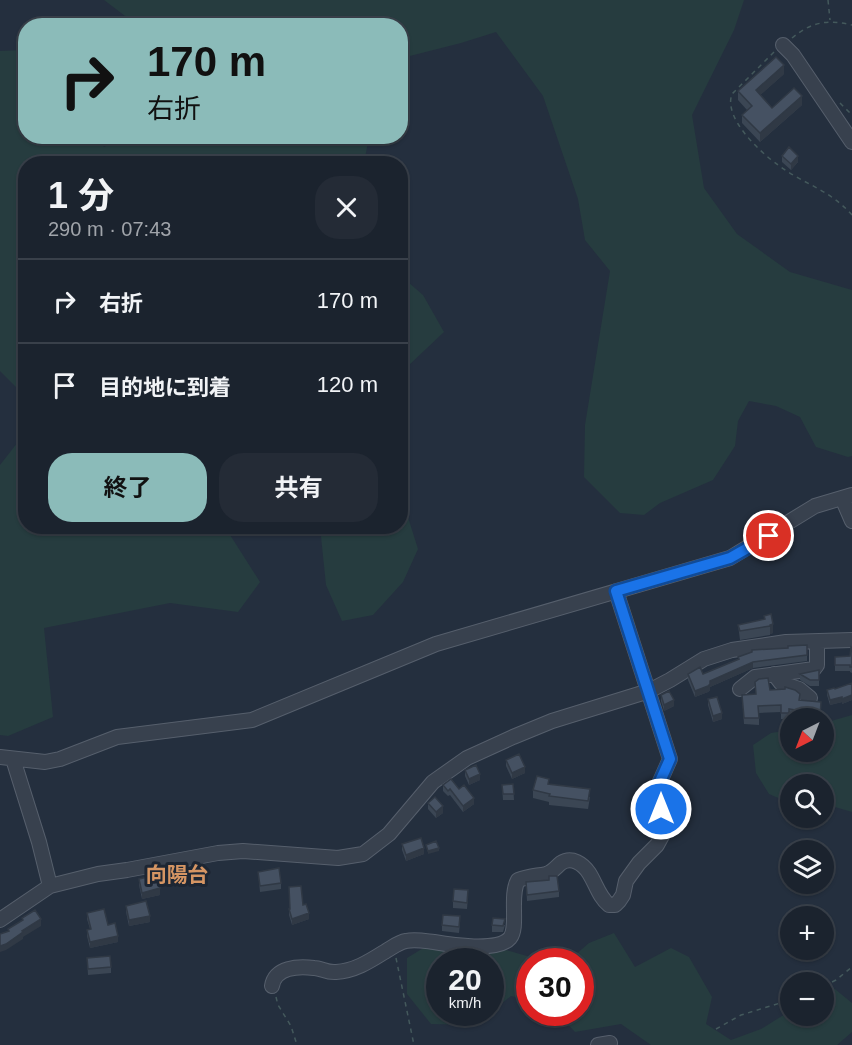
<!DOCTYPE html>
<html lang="ja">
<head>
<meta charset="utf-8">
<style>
	:root { --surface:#1b232e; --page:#242b36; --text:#f1f3f6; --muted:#a0a4aa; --line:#39404a; --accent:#8bbbb9 }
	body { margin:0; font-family:Arial,"Noto Sans JP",sans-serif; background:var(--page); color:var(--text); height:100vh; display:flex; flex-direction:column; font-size:22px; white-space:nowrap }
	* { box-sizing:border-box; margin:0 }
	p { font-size:20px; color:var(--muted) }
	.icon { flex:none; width:33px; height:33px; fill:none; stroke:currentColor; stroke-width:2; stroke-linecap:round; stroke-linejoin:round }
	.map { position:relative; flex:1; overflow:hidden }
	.details { position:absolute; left:18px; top:156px; width:390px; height:378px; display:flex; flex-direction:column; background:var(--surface); border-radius:24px; box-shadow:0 2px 4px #0004,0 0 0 2px var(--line) }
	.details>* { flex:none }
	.top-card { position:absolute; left:18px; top:18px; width:390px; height:126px; border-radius:24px; box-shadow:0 2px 4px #0004,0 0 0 2px var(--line); background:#8bbbb9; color:#111; overflow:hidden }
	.needle { width:39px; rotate:222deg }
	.tools { position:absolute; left:780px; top:708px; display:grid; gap:12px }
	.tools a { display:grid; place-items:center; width:54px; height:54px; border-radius:50%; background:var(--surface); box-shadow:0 2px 4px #0004,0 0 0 2px var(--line); font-size:30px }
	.speed { position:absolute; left:426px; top:948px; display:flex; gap:12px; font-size:30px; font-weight:700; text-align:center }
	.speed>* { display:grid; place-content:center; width:78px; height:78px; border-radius:50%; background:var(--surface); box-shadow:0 2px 4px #0004,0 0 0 2px var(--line); line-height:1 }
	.speed small { font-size:15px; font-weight:400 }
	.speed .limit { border:9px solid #d22; background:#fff; color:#111 }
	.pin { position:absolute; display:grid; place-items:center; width:51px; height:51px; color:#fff; margin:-26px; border:3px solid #fff; border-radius:50%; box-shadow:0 2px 6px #0007 }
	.me { position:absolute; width:66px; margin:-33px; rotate:0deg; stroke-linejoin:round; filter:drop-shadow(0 0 4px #0008) }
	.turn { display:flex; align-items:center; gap:21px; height:126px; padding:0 30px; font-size:27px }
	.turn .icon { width:78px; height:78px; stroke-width:2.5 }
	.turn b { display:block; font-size:42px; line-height:51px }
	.round { display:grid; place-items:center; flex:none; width:63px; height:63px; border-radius:24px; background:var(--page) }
	.overview { display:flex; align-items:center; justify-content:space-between; height:102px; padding:0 30px }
	h1 { font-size:36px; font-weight:700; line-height:45px }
	.primary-button { display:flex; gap:12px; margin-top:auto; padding:12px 30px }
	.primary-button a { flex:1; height:69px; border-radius:24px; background:var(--accent); color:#111; font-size:24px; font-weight:700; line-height:69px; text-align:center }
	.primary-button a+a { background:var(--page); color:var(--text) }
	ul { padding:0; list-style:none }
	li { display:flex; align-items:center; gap:18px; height:84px; padding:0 30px; border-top:2px solid var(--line) }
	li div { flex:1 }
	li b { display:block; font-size:22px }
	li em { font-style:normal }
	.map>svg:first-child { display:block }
	.green { fill:#263c3f; fill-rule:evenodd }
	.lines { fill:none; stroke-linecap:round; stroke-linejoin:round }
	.minor-casing { stroke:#565f6c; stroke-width:16 }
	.path { stroke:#44595c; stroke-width:1.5; stroke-dasharray:4.5 4.5; stroke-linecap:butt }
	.minor { stroke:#38414e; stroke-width:14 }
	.wall { fill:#3b4654 }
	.shaded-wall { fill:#303945 }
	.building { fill:#455162; stroke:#303945; stroke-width:1.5 }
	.route-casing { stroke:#114b97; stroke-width:15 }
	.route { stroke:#1a73e8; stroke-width:10 }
	.labels { text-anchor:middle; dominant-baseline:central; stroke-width:6; stroke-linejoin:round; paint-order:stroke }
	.quarter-label { font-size:21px; font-weight:bold; fill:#d59563; stroke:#1d2633 }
</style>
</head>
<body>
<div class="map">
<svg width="852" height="1045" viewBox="0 0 852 1045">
	<rect width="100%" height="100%" fill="#242f3e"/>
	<!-- green -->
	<path class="green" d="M104,0H744L734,30L692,115L704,188L737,234L790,272L852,290V456L848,457L816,447L800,417L776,406L749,401L738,421L735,446L713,480L660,503L644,515L620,513L584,477L585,425L610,271L585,240L578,199L543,96L496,32L461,43L402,58L401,60L400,26L137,25Z
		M23,50L26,52V136L96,137L104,147L124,136L369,137L364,163L26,164L25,396L0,371V51Z
		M401,276L423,295L444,332L408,366L401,371Z
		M25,433L26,526L225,527L260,582L238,612L170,603L44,628L53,717L8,736L0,735V465Z
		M401,495L418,549L403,582L373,615L342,621L326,585L320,527L400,526Z
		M852,715V812L835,807H824V784H790V803L769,794L756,773L753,745L771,733L790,730V752H824V723Z
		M614,933L635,967L671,948L689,957L712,997L706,1024L731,1040L761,1029L790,1011V1016H824V989L830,985L852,1003V1032L837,1045H651L621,1024L575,1032L557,1013L580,1012V962L568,961L589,943Z
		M425,947L474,957L506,950L544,961L530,962L529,1000L511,996L475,1025L431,1024L407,994V958ZM440,962H490V1012H440Z"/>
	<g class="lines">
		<!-- minor casing -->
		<g class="minor-casing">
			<path id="minor" d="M783,45L793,55L852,142
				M842,498L852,521
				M774,674L781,683L799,689L810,698
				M740,689L755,677L814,669L817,665V642
				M0,757L45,762L60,759L117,737L252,720L436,644L730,558L815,506L852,495
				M13,759L39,842L50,886
				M0,920L50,886L98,874L127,870L218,853L243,851L338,858L363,854L389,834L433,782L467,758L513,737L552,721L649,691L670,680L704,659L732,650L786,642L852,640
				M272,986C275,967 298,966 314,968C321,968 327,973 336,972C355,971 370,961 386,951C393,947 399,942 406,941C415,939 425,941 434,942C451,945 498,952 510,938C519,927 509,896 518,880C529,876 536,876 546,874C553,872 556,867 561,863C572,856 583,864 589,873C596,884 599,897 609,905H615L619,901L623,895L626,881L639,863L657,845L663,834L658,786L670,759L616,591
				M598,1045L610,1043"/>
		</g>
		<!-- path -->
		<path class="path" d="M828,0L830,20
			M792,38C811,22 828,19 852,25
			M774,52L732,94C723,118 760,152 778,165C803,184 829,189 852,215
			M840,103L852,115
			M396,958L414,1045
			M824,986L836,980L852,967
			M276,997L278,1005L291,1026L297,1045
			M716,1029L741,1015L790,1000"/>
		<!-- minor -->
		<use href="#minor" class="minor"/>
	</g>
	<!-- wall -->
	<path class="wall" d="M784,74L760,95L772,108L802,105L760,142L742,123V115L747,110L738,100V91Z
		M782,156L798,162L791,170L782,162Z
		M771,614L773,633L770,634V635L740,640L738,625L764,620V616Z
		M807,645V661L753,668L710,687V690L708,692L695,697L688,680V674H703L738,660V657Z
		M852,648V673L850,672V671H835V657L850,656Z
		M819,670V686H810L800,680V674Z
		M852,683V700L842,704V702L830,705L827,695V690L835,689Z
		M770,690L821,709L820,718H806L789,716V719H781V712L759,713V725L744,724L742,695L755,694Z
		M661,695L674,706L664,711L661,701Z
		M708,699L722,719L713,722L708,705Z
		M506,760L525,773L512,779L506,766Z
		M465,770L480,780L469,785L465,776Z
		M513,784L514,800H503L502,785Z
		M549,784L590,797L588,809L549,805V802L533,798V790Z
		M443,785L474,804L463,812L450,795L448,796L443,791Z
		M428,803L443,813L436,818L428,809Z
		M402,844L424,854L406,861L402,850Z
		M173,865L189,881L176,884L173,871Z
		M258,872L281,883V889L260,892Z
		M139,879L160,895L142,899L139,885Z
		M526,882L559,891V897L527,901Z
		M289,887L303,905L309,919L292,925L289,915V909H290Z
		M468,896L467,909L453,908V901Z
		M126,906L150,922L129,926L126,912Z
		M87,913L108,925L118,942L90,948L87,936V930L90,929L87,919Z
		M460,923L459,933L442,931V925Z
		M492,925H505L503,932H492Z
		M87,958L111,967V973L88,975Z"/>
	<!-- shaded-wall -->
	<path class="shaded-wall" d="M784,65V74L756,99V90Z
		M802,96V105L760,142V133Z
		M798,156V162L791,170V164Z
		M773,624V633L770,634V625Z
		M753,662V668L710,687V690L708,692L695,697V691L710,681Z
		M852,695V700L842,704V699Z
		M842,697V702L830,705V700Z
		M674,700V706L664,711V705Z
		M722,713V719L713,722V716Z
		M525,767V773L512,779V773Z
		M480,774V780L469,785V779Z
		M474,798V804L463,812V806Z
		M443,806V813L436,818V812Z
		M424,848V854L406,861V855Z
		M439,848V851L428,854V851Z
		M189,875V881L176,884V878Z
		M160,888V895L142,899V893Z
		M309,913V919L292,925V919Z
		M150,916V922L129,926V920Z
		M41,919V926L23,937V939L6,950L0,952V946Z
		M118,936V942L90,948V942Z"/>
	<!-- building -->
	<path class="building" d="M776,57L784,65L756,90L772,108L794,88L802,96L760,133L742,115L752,106L738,91Z
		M789,147L798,156L791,164L782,156Z
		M771,614L773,624L770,625V626L740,631L738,625L765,619L764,616Z
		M807,645V655L753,662L710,681V684L708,686L695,691L688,674L700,667L703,674L739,659L738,657L752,652V650L788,648V646Z
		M851,647L852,648V667H850V665H835V657L850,656Z
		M819,670V680H810L800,674Z
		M768,678L770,690L785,689V687L795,690L800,694L799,700L821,702L820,716L812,715V713L789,709V713H781V705L758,706L759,718H744L742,695L756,694L755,682L759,679Z
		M852,683V695L842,699V697L830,700L827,690L834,688L835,689Z
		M669,691L674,700L664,705L661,695Z
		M717,697L722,713L713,716L708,699Z
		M519,754L525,767L512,773L506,760Z
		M476,765L480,774L469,779L465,770Z
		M537,776L549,779L548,784L590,789L588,801L549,796L550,794L533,790Z
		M451,779L459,789L464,785L474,798L463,806L450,789L448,791L443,785Z
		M513,784L514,794H503L502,785Z
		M435,797L443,806L436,812L428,803Z
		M421,838L424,848L406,855L402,844Z
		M436,841L439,848L428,851L426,845Z
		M186,862L189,875L176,878L173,865Z
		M279,868L281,883L260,886L258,872Z
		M157,875L160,888L142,893L139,879Z
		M549,876H557L559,891L527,895L526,882L549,880Z
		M301,886L303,905L306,904L309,913L292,919L289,909H290L289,887Z
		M454,889L468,890L467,903L453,901Z
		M146,901L150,916L129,920L126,906Z
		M104,909L108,925L115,923L118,936L90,942L87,930L91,929L87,913Z
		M35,910L41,919L22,931L23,932L6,944L0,946V934L9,931L8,929L23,920L22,918Z
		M443,915L460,916L459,927L442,925Z
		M493,918L505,919L503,926L492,925Z
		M110,956L111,967L88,969L87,958Z"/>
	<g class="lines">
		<!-- route casing -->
		<g class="route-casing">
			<path id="route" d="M661,809L658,786L670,759L616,591L730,558L769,536"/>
		</g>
		<!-- route -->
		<use href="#route" class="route"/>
	</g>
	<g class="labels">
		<!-- quarter labels -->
		<g class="quarter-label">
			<text x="177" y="874">向陽台</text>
		</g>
	</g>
</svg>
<div class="tools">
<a><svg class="needle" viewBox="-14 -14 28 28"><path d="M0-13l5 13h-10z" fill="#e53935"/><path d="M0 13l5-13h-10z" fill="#a0a4aa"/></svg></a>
<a><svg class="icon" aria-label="search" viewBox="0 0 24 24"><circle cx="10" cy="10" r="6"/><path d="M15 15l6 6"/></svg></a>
<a><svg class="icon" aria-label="layers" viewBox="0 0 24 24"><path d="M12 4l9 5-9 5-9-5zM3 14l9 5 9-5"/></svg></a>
<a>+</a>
<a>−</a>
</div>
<div class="speed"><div>20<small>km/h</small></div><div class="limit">30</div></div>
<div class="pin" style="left:769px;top:536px;background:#d93025"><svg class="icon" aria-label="arrive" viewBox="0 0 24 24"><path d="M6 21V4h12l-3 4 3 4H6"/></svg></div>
<svg class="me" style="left:661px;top:809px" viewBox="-20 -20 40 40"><circle r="17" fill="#1a73e8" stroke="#fff" stroke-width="3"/><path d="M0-11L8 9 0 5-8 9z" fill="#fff"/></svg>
<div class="top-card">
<div class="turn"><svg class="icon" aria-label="right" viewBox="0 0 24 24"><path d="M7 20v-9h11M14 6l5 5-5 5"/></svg><div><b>170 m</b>右折</div></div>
</div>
<section class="details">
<div class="overview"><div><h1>1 分</h1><p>290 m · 07:43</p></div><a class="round"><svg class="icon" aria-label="close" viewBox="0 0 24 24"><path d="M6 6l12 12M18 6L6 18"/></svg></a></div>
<ul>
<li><svg class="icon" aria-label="right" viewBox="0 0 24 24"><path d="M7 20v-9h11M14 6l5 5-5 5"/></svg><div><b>右折</b></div><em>170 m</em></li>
<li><svg class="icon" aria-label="arrive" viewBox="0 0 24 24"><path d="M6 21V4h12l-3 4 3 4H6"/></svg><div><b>目的地に到着</b></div><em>120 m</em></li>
</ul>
<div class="primary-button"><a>終了</a><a>共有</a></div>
</section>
</div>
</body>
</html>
